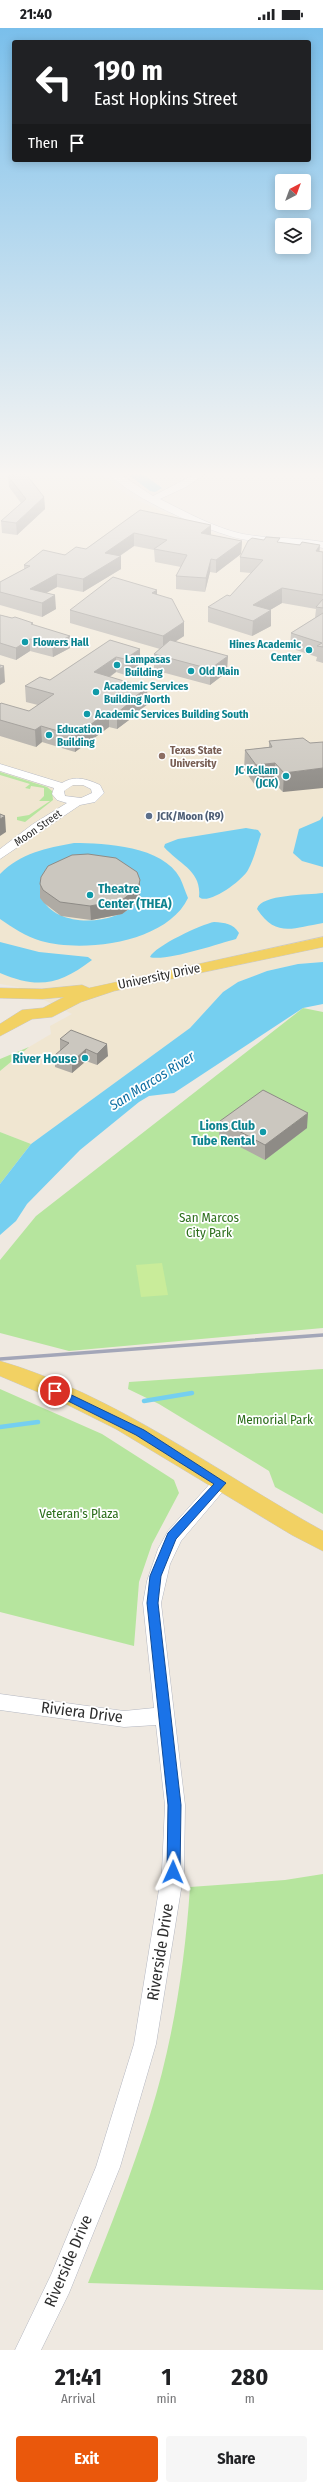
<!DOCTYPE html>
<html lang="en">
<head>
<meta charset="utf-8">
<style>
	:root { --surface:#fff; --page:#f6f6f6; --text:#202124; --muted:#757577; --accent:#ea580c }
	body { margin:0; font-family:"Fira Sans Condensed",sans-serif; background:var(--page); color:var(--text); height:100vh; display:flex; flex-direction:column; font-size:15px; white-space:nowrap }
	* { box-sizing:border-box; margin:0 }
	p { font-size:13px; color:var(--muted) }
	.icon { flex:none; width:22px; height:22px; fill:none; stroke:currentColor; stroke-width:2; stroke-linecap:round; stroke-linejoin:round }
	.map { position:relative; height:2322px; overflow:hidden }
	.sheet { display:flex; flex-direction:column; background:var(--surface); flex:1 }
	.sheet>* { flex:none }
	.guide { position:absolute; left:12px; top:12px; width:299px; height:122px; border-radius:4px; box-shadow:0 2px 10px #0003; background:#202124; color:#fff; overflow:hidden }
	.needle { width:26px; rotate:41deg }
	.tools { position:absolute; left:275px; top:146px; display:grid; gap:8px }
	.tools a { display:grid; place-items:center; width:36px; height:36px; border-radius:4px; background:var(--surface); box-shadow:0 2px 10px #0003; font-size:20px }
	.pin { position:absolute; display:grid; place-items:center; width:34px; height:34px; color:#fff; margin:-17px; border:2px solid #fff; border-radius:50%; box-shadow:0 1px 4px #0007 }
	.me { position:absolute; width:44px; margin:-22px; rotate:1deg; stroke-linejoin:round; filter:drop-shadow(0 0 3px #0008) }
	.turn { display:flex; align-items:center; gap:14px; height:84px; padding:0 16px; font-size:18px }
	.turn .icon { width:52px; height:52px; stroke-width:2.5 }
	.turn b { display:block; font-size:28px; line-height:34px }
	.then { display:flex; align-items:center; height:38px; padding:0 16px; background:#0003; gap:8px; font-size:15px }
	.eta { display:flex; justify-content:space-evenly; align-items:center; height:68px; text-align:center }
	.eta b { font-size:24px; font-weight:700; line-height:28px }
	.primary-button { display:flex; gap:8px; margin-top:auto; padding:8px 16px }
	.primary-button a { flex:1; height:46px; border-radius:4px; background:var(--accent); color:#fff; font-size:16px; font-weight:700; line-height:46px; text-align:center }
	.primary-button a+a { background:var(--page); color:var(--text) }
	.status { display:flex; justify-content:space-between; align-items:center; height:28px; padding:0 20px; background:var(--surface); direction:ltr }
	.status svg { height:11px; fill:currentColor }
	.map>svg:first-child { display:block }
	.education { fill:#f0e6d1 }
	.green { fill:#b6e59e }
	.pitch { fill:#c9ec9a }
	.water { fill:#75cff0; fill-rule:evenodd }
	.lines { fill:none; stroke-linecap:round; stroke-linejoin:round }
	.stream { stroke:#75cff0; stroke-width:4.5 }
	.river { fill:#75cff0; fill-rule:evenodd }
	.minor-casing { stroke:#b4b7c1; stroke-width:1 }
	.major-casing { stroke:#c9c9c9; stroke-width:1 }
	.minor { fill:#fff; fill-rule:evenodd }
	.major { fill:#f2d163; fill-rule:evenodd }
	.rail { stroke:#a3a6b8; stroke-width:3.5 }
	.wall { fill:#afaba4 }
	.shaded-wall { fill:#8e8b86 }
	.building { fill:#cbc7bf; stroke:#8e8b86 }
	.route { fill:#1a73e8; stroke:#114b97 }
	.culture-dot { fill:#0f9aa8; stroke:#fff; stroke-width:1.5 }
	.education-dot { fill:#8d6e63; stroke:#fff; stroke-width:1.5 }
	.service-dot { fill:#5c6f8a; stroke:#fff; stroke-width:1.5 }
	.labels { text-anchor:middle; dominant-baseline:central; stroke-width:3.5; stroke-linejoin:round; paint-order:stroke }
	.far-culture-label { font-size:11px; font-weight:bold; fill:#0d838f; stroke:#fff; text-anchor:start }
	.far-education-label { font-size:11px; font-weight:bold; fill:#785e54; stroke:#fff; text-anchor:start }
	.far-service-label { font-size:11px; font-weight:bold; fill:#4e5e75; stroke:#fff; text-anchor:start }
	.far-street-label { font-size:11px; fill:#2e2e2e; stroke:#fff }
	.culture-label { font-size:13px; font-weight:bold; fill:#0d838f; stroke:#fff; text-anchor:end }
	.street-label { font-size:13px; fill:#2e2e2e; stroke:#fff }
	.park-label { font-size:13px; fill:#2c6e1b; stroke:#fff }
	.water-label { font-size:14px; font-style:italic; fill:#0d6fa3; stroke:#fff }
	.near-street-label { font-size:16px; fill:#2e2e2e; stroke:#fff }
</style>
</head>
<body>
<div class="status"><b>21:40</b><svg viewBox="0 0 49 12"><path d="M0 12V9h3v3zM5 12V6h3v6zM10 12V3h3v9zM15 12V0h3v12zM26 1h20v11H26zM47 4h2v5h-2z"/></svg></div>
<div class="map">
<svg width="323" height="2322" viewBox="0 0 323 2322">
	<rect width="100%" height="100%" fill="#efe9e1"/>
	<!-- education -->
	<path class="education" d="M0,444H102L115,458L132,470L212,505L230,512L323,523V934L298,936L267,943L238,954L223,964L189,1001L31,1116L0,1104V1043L29,1019L51,1006L50,998L72,986L18,959L0,956Z"/>
	<!-- green -->
	<path class="green" d="M0,744L47,759L52,763L53,772L25,794L17,792V789L29,787L50,773H39L44,768V760L31,758L30,761L25,760L30,756L0,747Z
		M303,980L323,984V1300L69,1323L0,1305V1232L36,1188Z
		M29,1019L0,1043V1031Z
		M0,1104L31,1116L0,1156Z
		M323,1341V1486L275,1459L269,1443L159,1376L128,1361L129,1354Z
		M0,1361L102,1406L174,1452L179,1465L152,1516L139,1554L134,1618L0,1584Z
		M323,1846V2262L88,2255C110,2200 132,2144 150,2087C173,2014 185,1935 190,1859L285,1852Z"/>
	<!-- pitch -->
	<path class="pitch" d="M162,1235L168,1267L141,1269L136,1237Z"/>
	<!-- water -->
	<path class="water" d="M323,788V839L302,833L293,825L299,801L320,792Z
		M246,800L258,802L261,806C257,818 254,831 248,842C243,852 208,878 199,869C202,843 179,836 164,819L165,816L178,811Z
		M74,815C105,815 163,818 180,850C183,856 185,863 188,870C167,915 83,925 41,913C25,908 13,900 0,891V846C21,825 46,820 74,815ZM41,869L138,874C116,897 57,902 41,869Z
		M323,865V895C293,900 276,910 257,881C261,866 308,867 323,865Z
		M214,894C225,895 233,895 239,905L236,911C218,916 164,934 150,929C155,918 202,896 214,894Z
		M0,914L39,924L88,929L92,932C59,957 38,961 0,945Z
		M323,934V976L303,980L174,1065L149,1068L139,1074L80,1122L27,1176L16,1193L0,1207V1156L31,1116L190,1000L223,964L238,954L267,943L298,936Z"/>
	<g class="lines">
		<!-- stream -->
		<path class="stream" d="M144,1373L192,1365
			M0,1399L38,1394"/>
		<!-- river -->
		<path class="river" d="M125,444H140L162,460L155,464L150,463Z"/>
		<!-- minor casing -->
		<g class="minor-casing">
			<path id="minor" d="M108,444H117L153,468L199,444H208L186,459L160,471C186,484 215,500 243,506C269,511 297,509 323,514V520C296,514 268,516 241,511C209,504 127,469 108,444Z
				M0,736L62,755C75,747 87,751 100,757L104,765L95,774L80,777L0,831V821L33,796L67,775L57,772L52,766L54,760L0,743ZM73,757H83L91,761L92,765L81,770L65,768L64,763Z
				M221,1448L227,1450L230,1455L181,1513L170,1536L161,1575L185,1777L184,1843L156,2016L120,2139L69,2265L41,2322H15L51,2247L96,2139L134,2016L162,1843L165,1777L156,1697L124,1699L0,1682V1666L124,1683L154,1680L143,1575L147,1553L158,1521L168,1503L215,1450Z"/>
		</g>
		<!-- major casing -->
		<g class="major-casing">
			<path id="major" d="M323,909V919L114,963L81,974L52,989L32,991L0,1008V996L22,982L43,980L64,969L42,971L0,970V960L42,961L82,957L89,960Z
				M0,1333C116,1367 218,1445 323,1503V1523L292,1507L116,1401L64,1375L0,1348Z"/>
		</g>
		<!-- minor -->
		<use href="#minor" class="minor"/>
		<!-- major -->
		<use href="#major" class="major"/>
		<!-- rail -->
		<path class="rail" d="M0,1331L323,1307"/>
	</g>
	<!-- wall -->
	<path class="wall" d="M8,448L44,469L45,481L17,507L2,505L1,493L21,475L9,459Z
		M140,482L211,507L242,513L241,526L216,545L210,544L205,564L176,561V548L181,539L155,534L154,522L134,518L120,528L121,541L83,564L57,559L46,565L56,581L42,589L0,577V554L24,541V537L86,521Z
		M280,515L323,524V635L316,633L317,629L290,620L291,605L315,590L316,581L282,575L270,582H271V598L252,608L208,594V579L230,568L251,545L240,544V529Z
		M157,562V567L184,594V608L175,614L227,644L210,657L154,642V626L160,621L70,595V582Z
		M0,587L33,595V597L70,608V620L53,629L30,623L16,632L0,627Z
		M110,612L140,621V636L125,647L116,644L110,649L148,676L129,690V692L117,701L109,699L75,724L42,714L36,719L0,708V676L29,683L38,677L26,674L25,658L50,652Z
		M303,710L283,764L274,755L255,757L244,742L245,722L269,719V713Z
		M40,856L140,865L138,874L122,886L91,892L61,888L44,875L40,870Z
		M60,1011L108,1028L97,1037L86,1033L72,1045L55,1039V1027L60,1023Z
		M220,1093L307,1100L265,1132L219,1108Z"/>
	<!-- shaded-wall -->
	<path class="shaded-wall" d="M44,469L45,481L17,507L16,495Z
		M211,497V510L201,505Z
		M134,505V518L109,535L121,528V541L83,564V551L105,525Z
		M242,513L241,526L216,545V532Z
		M320,517L319,531L316,523Z
		M211,531L210,544L205,564L206,550Z
		M57,546V559L32,573L30,561Z
		M282,560V575L253,592V577Z
		M157,562V575L152,565Z
		M55,567L56,581L42,589V575Z
		M271,582V598L252,608L253,593Z
		M184,594V608L163,621V608Z
		M70,608V620L53,629L52,617Z
		M30,611V623L16,632V620Z
		M140,621V636L125,647V631Z
		M228,628L227,644L210,657V641Z
		M116,629V644L94,659V644Z
		M4,638L5,654L0,657V641Z
		M147,660L148,676L129,690V692L117,701V685L126,675Z
		M109,683V699L75,724V708Z
		M41,698L42,714L36,719L35,702Z
		M275,735L274,755L255,757L256,737Z
		M323,740V760L283,764L284,745Z
		M5,788L6,804L0,808V791Z
		M140,852V865L138,874L122,886L91,892L90,878Z
		M107,1016L108,1028L97,1037V1026Z
		M86,1021V1033L72,1045V1034Z
		M308,1085L307,1100L265,1132V1117Z"/>
	<!-- building -->
	<path class="building" d="M25,445L44,469L16,495L1,493L26,471L8,448Z
		M140,482L211,497L201,505L242,513L216,532L211,531L206,550L176,548L187,527L154,521L167,512L134,505L105,525L121,528L83,551L57,546L30,561L55,567L42,575L0,564V554L30,538L24,537L43,522L65,527L76,519L86,521Z
		M266,509L280,510L277,514L300,517L302,514L320,517L316,523L323,524V567L282,560L253,577L271,582L253,593L208,579L227,567L230,568L263,532L240,529L248,513L252,510L264,512Z
		M113,549L157,562L152,565L172,571L184,594L163,608L70,582Z
		M323,571V580L316,579Z
		M323,585V619L317,618L322,615L291,605Z
		M0,587L12,590L15,589L33,595L31,596L70,608L52,617L30,611L16,620L0,615Z
		M110,612L140,621L125,631L116,629L94,644L147,660L126,675L128,676L117,685L109,683L75,708L41,698L35,702L0,692V676L1,675L29,683L54,666L25,658L40,649L50,652Z
		M170,612L228,628L210,641L154,626Z
		M0,637L4,638L0,641Z
		M303,710L310,715L323,714V740L284,745L275,735L256,737L245,722L272,719L269,713Z
		M0,786L5,788L0,791Z
		M88,826L116,830L137,844L140,852L138,860L122,872L90,878L60,874L43,862L40,856L41,849L48,838L72,827Z
		M71,1002L107,1016L97,1026L86,1021L72,1034L55,1027L69,1015L60,1011Z
		M263,1062L308,1085L265,1117L220,1093Z"/>
	<!-- sky -->
	<linearGradient id="sky" x2="0" y2="1"><stop stop-color="#7abfeb"/><stop offset="0.58" stop-color="#f8f5f2"/><stop offset="1" stop-color="#f8f5f2" stop-opacity="0"/></linearGradient>
	<rect width="323" height="769" fill="url(#sky)"/>
	<!-- route -->
	<path class="route" d="M55,1359L144,1402L226,1455L176,1511L161,1548L158,1575L181,1777L180,1844L178,1848L173,1849L169,1848L167,1844L168,1777L147,1575L150,1548L168,1505L214,1456L136,1407L52,1365V1360Z"/>
	<!-- markers -->
	<g class="culture-dot">
		<circle cx="25" cy="614" r="4"/>
		<circle cx="309" cy="622" r="4"/>
		<circle cx="117" cy="637" r="4"/>
		<circle cx="191" cy="643" r="4"/>
		<circle cx="96" cy="664" r="4"/>
		<circle cx="87" cy="686" r="4"/>
		<circle cx="49" cy="707" r="4"/>
		<circle cx="286" cy="748" r="4"/>
		<circle cx="90" cy="867" r="4"/>
		<circle cx="85" cy="1030" r="4"/>
		<circle cx="263" cy="1104" r="4"/>
	</g>
	<circle class="education-dot" cx="162" cy="728" r="4"/>
	<circle class="service-dot" cx="149" cy="788" r="4"/>
	<g class="labels">
		<!-- far-culture labels -->
		<g class="far-culture-label">
			<text x="33" y="614">Flowers Hall</text>
			<text x="301" y="616" text-anchor="end">Hines Academic<tspan x="301" dy="13">Center</tspan></text>
			<text x="125" y="631">Lampasas<tspan x="125" dy="13">Building</tspan></text>
			<text x="199" y="643">Old Main</text>
			<text x="104" y="658">Academic Services<tspan x="104" dy="13">Building North</tspan></text>
			<text x="95" y="686">Academic Services Building South</text>
			<text x="57" y="701">Education<tspan x="57" dy="13">Building</tspan></text>
			<text x="278" y="742" text-anchor="end">JC Kellam<tspan x="278" dy="13">(JCK)</tspan></text>
		</g>
		<!-- far-education labels -->
		<g class="far-education-label">
			<text x="170" y="722">Texas State<tspan x="170" dy="13">University</tspan></text>
		</g>
		<!-- far-service labels -->
		<g class="far-service-label">
			<text x="157" y="788">JCK/Moon (R9)</text>
		</g>
		<!-- far-street labels -->
		<g class="far-street-label">
			<text transform="translate(38 800) rotate(-35)">Moon Street</text>
		</g>
		<!-- culture labels -->
		<g class="culture-label">
			<text x="98" y="860" text-anchor="start">Theatre<tspan x="98" dy="15">Center (THEA)</tspan></text>
			<text x="77" y="1030">River House</text>
			<text x="255" y="1097">Lions Club<tspan x="255" dy="15">Tube Rental</tspan></text>
		</g>
		<!-- street labels -->
		<g class="street-label">
			<text transform="translate(159 948) rotate(-12)">University Drive</text>
		</g>
		<!-- park labels -->
		<g class="park-label">
			<text x="209" y="1189">San Marcos<tspan x="209" dy="15">City Park</tspan></text>
			<text x="275" y="1391">Memorial Park</text>
			<text x="79" y="1485">Veteran's Plaza</text>
		</g>
		<!-- water labels -->
		<g class="water-label">
			<text transform="translate(152 1053) rotate(-32)">San Marcos River</text>
		</g>
		<!-- near-street labels -->
		<g class="near-street-label">
			<text transform="translate(82 1684) rotate(7)">Riviera Drive</text>
			<text transform="translate(160 1924) rotate(-81)">Riverside Drive</text>
			<text transform="translate(68 2233) rotate(-67)">Riverside Drive</text>
		</g>
	</g>
</svg>
<div class="tools">
<a><svg class="needle" viewBox="-14 -14 28 28"><path d="M0-13l5 13h-10z" fill="#e53935"/><path d="M0 13l5-13h-10z" fill="#757577"/></svg></a>
<a><svg class="icon" aria-label="layers" viewBox="0 0 24 24"><path d="M12 4l9 5-9 5-9-5zM3 14l9 5 9-5"/></svg></a>
</div>
<div class="pin" style="left:55px;top:1363px;background:#d93025"><svg class="icon" aria-label="arrive" viewBox="0 0 24 24"><path d="M6 21V4h12l-3 4 3 4H6"/></svg></div>
<svg class="me" style="left:173px;top:1844px" viewBox="-20 -20 40 40"><path d="M0-17L14 15 0 8-14 15z" fill="#1a73e8" stroke="#fff" stroke-width="4"/></svg>
<div class="guide">
<div class="turn"><svg class="icon" aria-label="left" viewBox="0 0 24 24"><path d="M17 20v-9H6M10 6l-5 5 5 5"/></svg><div><b>190 m</b>East Hopkins Street</div></div>
<div class="then">Then<svg class="icon" aria-label="arrive" viewBox="0 0 24 24"><path d="M6 21V4h12l-3 4 3 4H6"/></svg></div>
</div>
</div>
<section class="sheet">
<div class="eta">
<div><b>21:41</b><p>Arrival</p></div>
<div><b>1</b><p>min</p></div>
<div><b>280</b><p>m</p></div>
</div>
<div class="primary-button"><a>Exit</a><a>Share</a></div>
</section>
</body>
</html>
